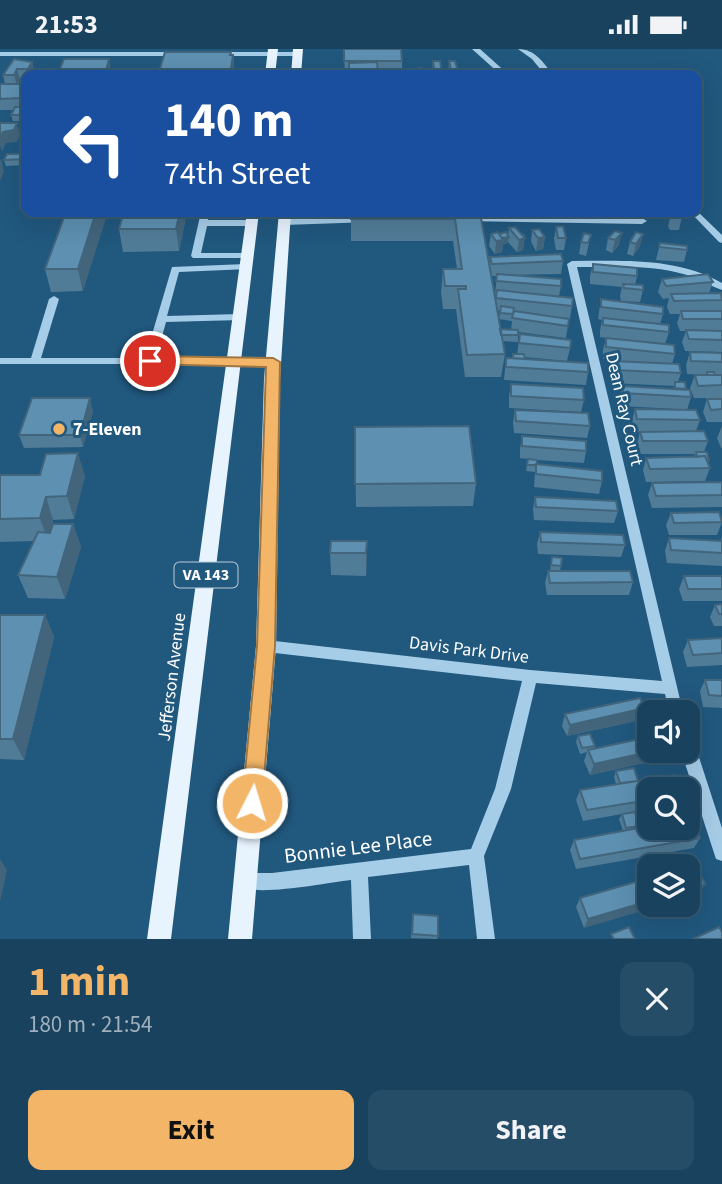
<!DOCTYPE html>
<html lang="en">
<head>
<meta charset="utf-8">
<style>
	:root { --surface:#19425e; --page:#264d67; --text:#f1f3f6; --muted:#9fb0bc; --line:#375b73; --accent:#f3b568 }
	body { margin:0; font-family:"Source Sans 3",sans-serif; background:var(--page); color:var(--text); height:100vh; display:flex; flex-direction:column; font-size:26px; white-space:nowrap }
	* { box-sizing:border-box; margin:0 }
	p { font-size:23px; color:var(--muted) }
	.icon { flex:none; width:38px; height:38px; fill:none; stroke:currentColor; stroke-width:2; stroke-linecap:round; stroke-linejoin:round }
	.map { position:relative; height:890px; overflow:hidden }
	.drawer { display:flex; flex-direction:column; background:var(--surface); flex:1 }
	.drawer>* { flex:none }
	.guide { position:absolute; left:21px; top:21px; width:681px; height:147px; border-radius:14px; box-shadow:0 7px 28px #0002,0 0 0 2px var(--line); background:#1a4fa0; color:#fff; overflow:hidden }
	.buttons { position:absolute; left:637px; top:651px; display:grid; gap:14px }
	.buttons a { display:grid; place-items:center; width:63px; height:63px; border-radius:14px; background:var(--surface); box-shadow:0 7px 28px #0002,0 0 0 2px var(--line); font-size:35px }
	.pin { position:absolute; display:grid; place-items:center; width:60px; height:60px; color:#fff; margin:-30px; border:4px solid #fff; border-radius:50%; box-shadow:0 2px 7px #0007 }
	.me { position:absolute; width:77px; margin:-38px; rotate:5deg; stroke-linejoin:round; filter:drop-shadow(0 0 5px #0008) }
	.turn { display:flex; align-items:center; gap:24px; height:147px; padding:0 28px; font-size:32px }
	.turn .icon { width:91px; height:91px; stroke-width:2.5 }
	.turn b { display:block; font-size:49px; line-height:60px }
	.round { display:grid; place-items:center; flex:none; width:74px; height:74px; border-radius:14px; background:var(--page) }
	.summary { display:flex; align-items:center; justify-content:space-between; height:119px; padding:0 28px }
	h1 { font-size:42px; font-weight:700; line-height:52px; color:var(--accent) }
	.cta { display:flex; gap:14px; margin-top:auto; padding:14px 28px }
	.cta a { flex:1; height:80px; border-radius:14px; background:var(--accent); color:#111; font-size:28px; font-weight:700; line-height:80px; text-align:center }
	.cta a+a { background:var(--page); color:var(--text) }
	.status { display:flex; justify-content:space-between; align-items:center; height:49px; padding:0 35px; background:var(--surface); direction:ltr }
	.status svg { height:19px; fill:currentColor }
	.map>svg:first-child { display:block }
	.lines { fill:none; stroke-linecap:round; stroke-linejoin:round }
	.minor { fill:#a6cde7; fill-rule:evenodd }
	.major { fill:#e7f3fd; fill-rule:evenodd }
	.wall { fill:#517c98; fill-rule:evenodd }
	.shaded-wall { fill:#42657c }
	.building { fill:#5e90b1; stroke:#42657c; stroke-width:2 }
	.route { fill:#f3b568; stroke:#9e7644; stroke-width:2 }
	.poi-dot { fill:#f3b568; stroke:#21587e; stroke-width:2.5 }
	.labels { text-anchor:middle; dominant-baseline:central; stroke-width:6; stroke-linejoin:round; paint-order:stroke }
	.shield { fill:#21587e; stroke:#bccdd8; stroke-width:2 }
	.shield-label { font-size:16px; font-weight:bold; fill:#fff }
	.street-label { font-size:18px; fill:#fff; stroke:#21587e }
	.poi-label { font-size:18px; font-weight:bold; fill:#fff; stroke:#21587e; text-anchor:start }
	.near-street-label { font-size:21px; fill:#fff; stroke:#21587e }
</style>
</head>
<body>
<div class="status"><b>21:53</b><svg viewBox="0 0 49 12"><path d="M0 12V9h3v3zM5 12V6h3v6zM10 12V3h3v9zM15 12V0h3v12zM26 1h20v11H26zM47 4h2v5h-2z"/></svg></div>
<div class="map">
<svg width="722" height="890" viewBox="0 0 722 890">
	<rect width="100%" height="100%" fill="#21587e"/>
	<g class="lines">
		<!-- minor -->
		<path class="minor" d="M472,0H480L509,26H501Z
			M518,0C535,0 544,14 553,26H545L532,10Z
			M0,3H178L182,5L178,7H0Z
			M211,3H298L302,5L298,7H214L210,5Z
			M696,161L722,186V194L719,193L690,163H696Z
			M201,163H209L208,171H251L256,174L251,177H207L201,204H247L252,207L250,209H193L191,207Z
			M466,167L642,169L647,172L642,175L463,172L461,170Z
			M368,168L373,171L371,173L284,176L279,173L284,170Z
			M572,212C623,212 676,208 722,234V241C710,237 699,229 687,226C652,215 613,218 577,218L683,663H669L665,645L536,634L511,740L484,807L495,890H477L469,816L368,828L371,890H353L351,831C325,834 262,847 239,838L237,832L239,826L245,824H272L471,800L495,740L522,632L266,603L261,601L259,597L261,593L266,591L530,621L662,632L567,215Z
			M246,215L251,218L249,220L179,223L167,267L240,265L245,268L240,271L166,273L156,309L273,310L278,313L277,315H0V309H31L49,250L54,247L59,250L41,309H145L172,218Z
			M688,692L693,694L696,699L722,779V812L716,810L714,804L681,702H688Z"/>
		<!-- major -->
		<path class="major" d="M268,0H278L275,26H265Z
			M293,0H303L301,26H291Z
			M247,163H259L171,890H147Z
			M279,163H291L280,330L276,597L252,890H228L256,597L264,330Z"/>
	</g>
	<!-- wall -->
	<path class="wall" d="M344,0L402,12V26H345Z
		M231,3V6H233L235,26H160L159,23Z
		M64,10L111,21L110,26H61L60,20Z
		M433,12H440L442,26H432Z
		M449,12L459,26H448Z
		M32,13L35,24L34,26H26V31H20L18,35H25V37H26V55H24V58H26V72H13L11,66L14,61H0V35H5L3,26Z
		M26,105V116L6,117L4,111Z
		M66,163L83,242L51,243L45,220Z
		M122,163H184L185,173L179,202L123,203L119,180L123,169Z
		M336,163H346V165H336Z
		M351,163H480L489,215L490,208L563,212L561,225L509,226L561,237L559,247L572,257L570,269L554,268L569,270L566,289L518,283V293L502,292L505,305L501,328H465L456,260H443L441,243L443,220H457L453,192H351ZM491,227H497L495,245H496L495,253ZM497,261L500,262L499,270L512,272L511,281L500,280Z
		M658,163H683L679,181H670L668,177L670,169H663Z
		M556,178L566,189L564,201H556L554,190Z
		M509,179L518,182L525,186L523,201L517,203L508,193V194L503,195L502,203L495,205L489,197L491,185L508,186Z
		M532,181L545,188L543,200L536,202L531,193Z
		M615,182L619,196L612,204L606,201L608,189Z
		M591,186L586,207L579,205L581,193Z
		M630,193L640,197L633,207L627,205Z
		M660,194L687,201L684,213L656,211Z
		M593,215L637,227L635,236L643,241L640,253L621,252L620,247L622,238L590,235V227Z
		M662,230L713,233L709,244L722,246V303L685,302L682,293L686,282H680L677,274L680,265H670L667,258L669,249L663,250L658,243Z
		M601,250L663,265L660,275L669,283L665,295L675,305L672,315L681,324L678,333L686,340L691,348L687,361L700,371L696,382L708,392L704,403L709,411L708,415L710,419L705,432L646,433L643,421L646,409L694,408L695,405H639L637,395L640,383H645H634L632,372L635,360H677L620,357L619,350L622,337L673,340L674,337L611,334L609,325L612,312L627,313L603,310V301L606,289L600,288V282L602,271L598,270Z
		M520,285L570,299L567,312L524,308L525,310L588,323L586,336L504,331L506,309H512L513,305H517Z
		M690,303L722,304V349H694L690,339L695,326H706L687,325L686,316Z
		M511,335L584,351L581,363L509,359V347Z
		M707,350H722V373H707L703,363Z
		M515,361L590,377L587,389L514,384L513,373Z
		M93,362L83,398L24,399L19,386Z
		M722,377V399H721L717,389Z
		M355,378L476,434L473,457L356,458Z
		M522,387L586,402L584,414L537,411V415L602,432L599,445L534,438L535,423L526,422L528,410L520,409V400Z
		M0,426L85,427L74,470L53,471L50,484L73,475L81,498L65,550L28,549L18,526L34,492L0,493Z
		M722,433V458L652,459L648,446L652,434Z
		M535,448L618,462L614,474L534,471L533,460Z
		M671,464L722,473L717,486H669L666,476Z
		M540,483L625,496L621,508L538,505L537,495Z
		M722,487V517L667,514L665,502L669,489L721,492Z
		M367,492L366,527L331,526L330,504Z
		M552,508L561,517L560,522L633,533L629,546H547L545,534L548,522H550Z
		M684,527H722V552H683L679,540Z
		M722,555V577H714L710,568L715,556Z
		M0,566H45L54,588L24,711L0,710Z
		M722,589V616L687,618L683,603L688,591Z
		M705,631H722V659L703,658L700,642Z
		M645,659L641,671L567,687L562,677L565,665Z
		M578,687L595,697L594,700L666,702L662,710L590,726L584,712L587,703L580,705L576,693Z
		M616,722L638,732L649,740V761L628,764L639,777L638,780L700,789L694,799L576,820L570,801L574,791L623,782L619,770L622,765L583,772L576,751L580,741L616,735L614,728Z
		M649,829L584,879L576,858L580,849Z
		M413,865L438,887L437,890L411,889Z"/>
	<!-- shaded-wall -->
	<path class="shaded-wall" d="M231,3L232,15L233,6L235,26H230Z
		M109,10L111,21L110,26H106Z
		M32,13L35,24L34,26H30L28,20Z
		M17,20L20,31L17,37L14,26Z
		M21,44L24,55L23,60L20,49Z
		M17,74L20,86L17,93L6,94L2,103L0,96V89L3,83Z
		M1,110L4,122L0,132V112Z
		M96,163H108L83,242L78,220Z
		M179,163H184L185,173L179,202L176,180Z
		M622,184L619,196L612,204L615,191Z
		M643,185L640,197L633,207L636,195Z
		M525,186L523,201L517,203L519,191L517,187Z
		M509,188L508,194L503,195L502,203L495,205L496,192L501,189Z
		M545,188L543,200L536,202L538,189Z
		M90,349L93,362L83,398L80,386Z
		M78,404L85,427L74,470L67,447Z
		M46,448L53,471L48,492L40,469Z
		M73,475L81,498L65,550L57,528Z
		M367,492V514L366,527V504Z
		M45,566L54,588L24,711L13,690Z
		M645,659L641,671L567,687L570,676Z
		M653,702H666L662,710L590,726L594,715Z
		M0,810L7,821L0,853Z
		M705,835L699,845L688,849V841Z
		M649,852V856H663L584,879L588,870Z"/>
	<!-- building -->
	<path class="building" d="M344,0H401L402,12H344Z
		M165,3H231L230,6H233L230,26H176L177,23H159Z
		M14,10L32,13L28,20H17L14,26H3Z
		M64,10H109L105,26H85L87,20H60Z
		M433,12H440L442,25H435Z
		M449,12H455L459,26H452Z
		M377,13L378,24H349V14Z
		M422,19L423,26H416L415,20Z
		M0,35H25L23,37H26V44H21L20,49L0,50Z
		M15,58H26V66H11Z
		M0,74H17L14,81L3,83L0,89Z
		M7,105H26V110L4,111Z
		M66,163H96L78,220H45Z
		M134,163H180L176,180H119L122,169H132Z
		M351,163H480L505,305L467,306L458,240H466V237H445L443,220H462L455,170H351Z
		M563,177L566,189H558L556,178Z
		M515,178L525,189L519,191L509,179Z
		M539,180L545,188L538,189L532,181Z
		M615,182L622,184L615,191L608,189Z
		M498,183L503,191L496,192L491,185Z
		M506,183L509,188L502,189L499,185Z
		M636,183L643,185L636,195L630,193Z
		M584,184L591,186L588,194L581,193Z
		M660,194L687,197V201L659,198Z
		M561,205L563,212L492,215L490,208Z
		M593,215L637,219V227L593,223Z
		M497,225L561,230V237L496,232Z
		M708,225L713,233L666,237L662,230Z
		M623,235L643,236V241L624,239Z
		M497,241L573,249L572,257L496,249Z
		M721,244L722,251L674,252L671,245Z
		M601,250L663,258V265L601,258Z
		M501,257L514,259L513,265L500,264Z
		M514,262L569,270L568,277L512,269Z
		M681,262H722V270H683Z
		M603,269L669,276V283L603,276Z
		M500,280L518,281V286H501Z
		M686,281L722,282V291L689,290Z
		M520,285L571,291L570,299L519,294Z
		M606,289L674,296L675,305L606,298Z
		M690,303L722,304V313L691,312Z
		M513,305H524L525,310L513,309Z
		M506,309L588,314V323L506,318Z
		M612,312L679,315L681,324L614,321Z
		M707,323H714L715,326H707Z
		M695,326H722V336L698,337Z
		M675,333H685L686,340L675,339Z
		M511,335L583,339L584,351L511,347Z
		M622,337L690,341L691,348L623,344Z
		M32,349H90L80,386H19Z
		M707,350H722V360L711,361Z
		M635,360L696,361L700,371L637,370Z
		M515,361L588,364L590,377L516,372Z
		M469,377L476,434L355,435V378Z
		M704,382L708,392H643L640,383Z
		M522,387L586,392V402L522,397Z
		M696,403H707L709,411H707L705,407L697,408Z
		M78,404L67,447L46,448L40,469L0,470V426H40L46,405Z
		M705,407L710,419L650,420L646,409Z
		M528,410L537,411V415L536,416H527Z
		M536,415L602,422V432L536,425Z
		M722,433V446L656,447L652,434Z
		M535,448L616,452L618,462L536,458Z
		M719,463L722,473L674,474L671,464Z
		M53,475H73L57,528L18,526L38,483L50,484Z
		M540,483L623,486L625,496L541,493Z
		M669,489L722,492V504L671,501Z
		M331,492H367L366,504H330Z
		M552,508L562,509L561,517L551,516Z
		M548,522H630L633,533L550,534Z
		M684,527H722V540H688Z
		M722,555V565H719L715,556Z
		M0,566H45L13,690H0Z
		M722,589V604L693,606L688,591Z
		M705,631H722V647L709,646Z
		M640,649L645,659L570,676L565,665Z
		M590,685L595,697L582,699L578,687Z
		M649,688V702H653L594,715L588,701Z
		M634,719L638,732L620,734L616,722Z
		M675,726L681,740H649V751L587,761L580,741Z
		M635,763L639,777L626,779L622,765Z
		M692,770L700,789L580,810L574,791L649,777V779H688V771Z
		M695,816L705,835L688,841V818Z
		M649,829V852L588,870L580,849Z
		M413,865L438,867V887L412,885Z
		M629,878L635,890H614L611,885Z
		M719,878L722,883V890H693Z"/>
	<!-- route -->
	<path class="route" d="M150,307L273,309L280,313L275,597L262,754L259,761L252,764L245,761L242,754L257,597L266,318L145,315V308Z"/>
	<!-- markers -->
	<circle class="poi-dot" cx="59" cy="380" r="7"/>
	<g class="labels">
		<!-- shield labels -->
		<rect class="shield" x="174.5" y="513.5" width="63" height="25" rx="5"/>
		<g class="shield-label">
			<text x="206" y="526">VA 143</text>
		</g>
		<!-- street labels -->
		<g class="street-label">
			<text transform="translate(624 360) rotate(77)">Dean Ray Court</text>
			<text transform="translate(469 601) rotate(7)">Davis Park Drive</text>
			<text transform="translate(172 628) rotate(-83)">Jefferson Avenue</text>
		</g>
		<!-- poi labels -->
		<g class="poi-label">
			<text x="73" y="380">7-Eleven</text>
		</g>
		<!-- near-street labels -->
		<g class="near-street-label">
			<text transform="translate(358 798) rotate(-7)">Bonnie Lee Place</text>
		</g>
	</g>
</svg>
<div class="buttons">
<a><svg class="icon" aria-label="sound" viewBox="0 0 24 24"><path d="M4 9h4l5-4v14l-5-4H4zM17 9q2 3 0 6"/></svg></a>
<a><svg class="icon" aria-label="search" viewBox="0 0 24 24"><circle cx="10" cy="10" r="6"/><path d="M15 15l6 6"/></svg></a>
<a><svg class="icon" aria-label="layers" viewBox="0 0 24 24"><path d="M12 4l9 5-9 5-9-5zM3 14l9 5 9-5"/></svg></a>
</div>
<div class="pin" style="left:150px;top:312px;background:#d93025"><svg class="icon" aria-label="arrive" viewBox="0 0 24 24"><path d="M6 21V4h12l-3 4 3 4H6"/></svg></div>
<svg class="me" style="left:252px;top:754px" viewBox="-20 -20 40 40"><circle r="17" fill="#f3b568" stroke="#fff" stroke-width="3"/><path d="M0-11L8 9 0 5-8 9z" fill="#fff"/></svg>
<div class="guide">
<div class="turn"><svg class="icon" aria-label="left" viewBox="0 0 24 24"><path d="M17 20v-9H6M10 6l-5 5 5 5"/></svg><div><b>140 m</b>74th Street</div></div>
</div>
</div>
<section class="drawer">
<div class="summary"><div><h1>1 min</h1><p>180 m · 21:54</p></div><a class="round"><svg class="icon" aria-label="close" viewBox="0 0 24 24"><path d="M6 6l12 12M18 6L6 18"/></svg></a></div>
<div class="cta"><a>Exit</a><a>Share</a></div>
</section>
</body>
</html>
